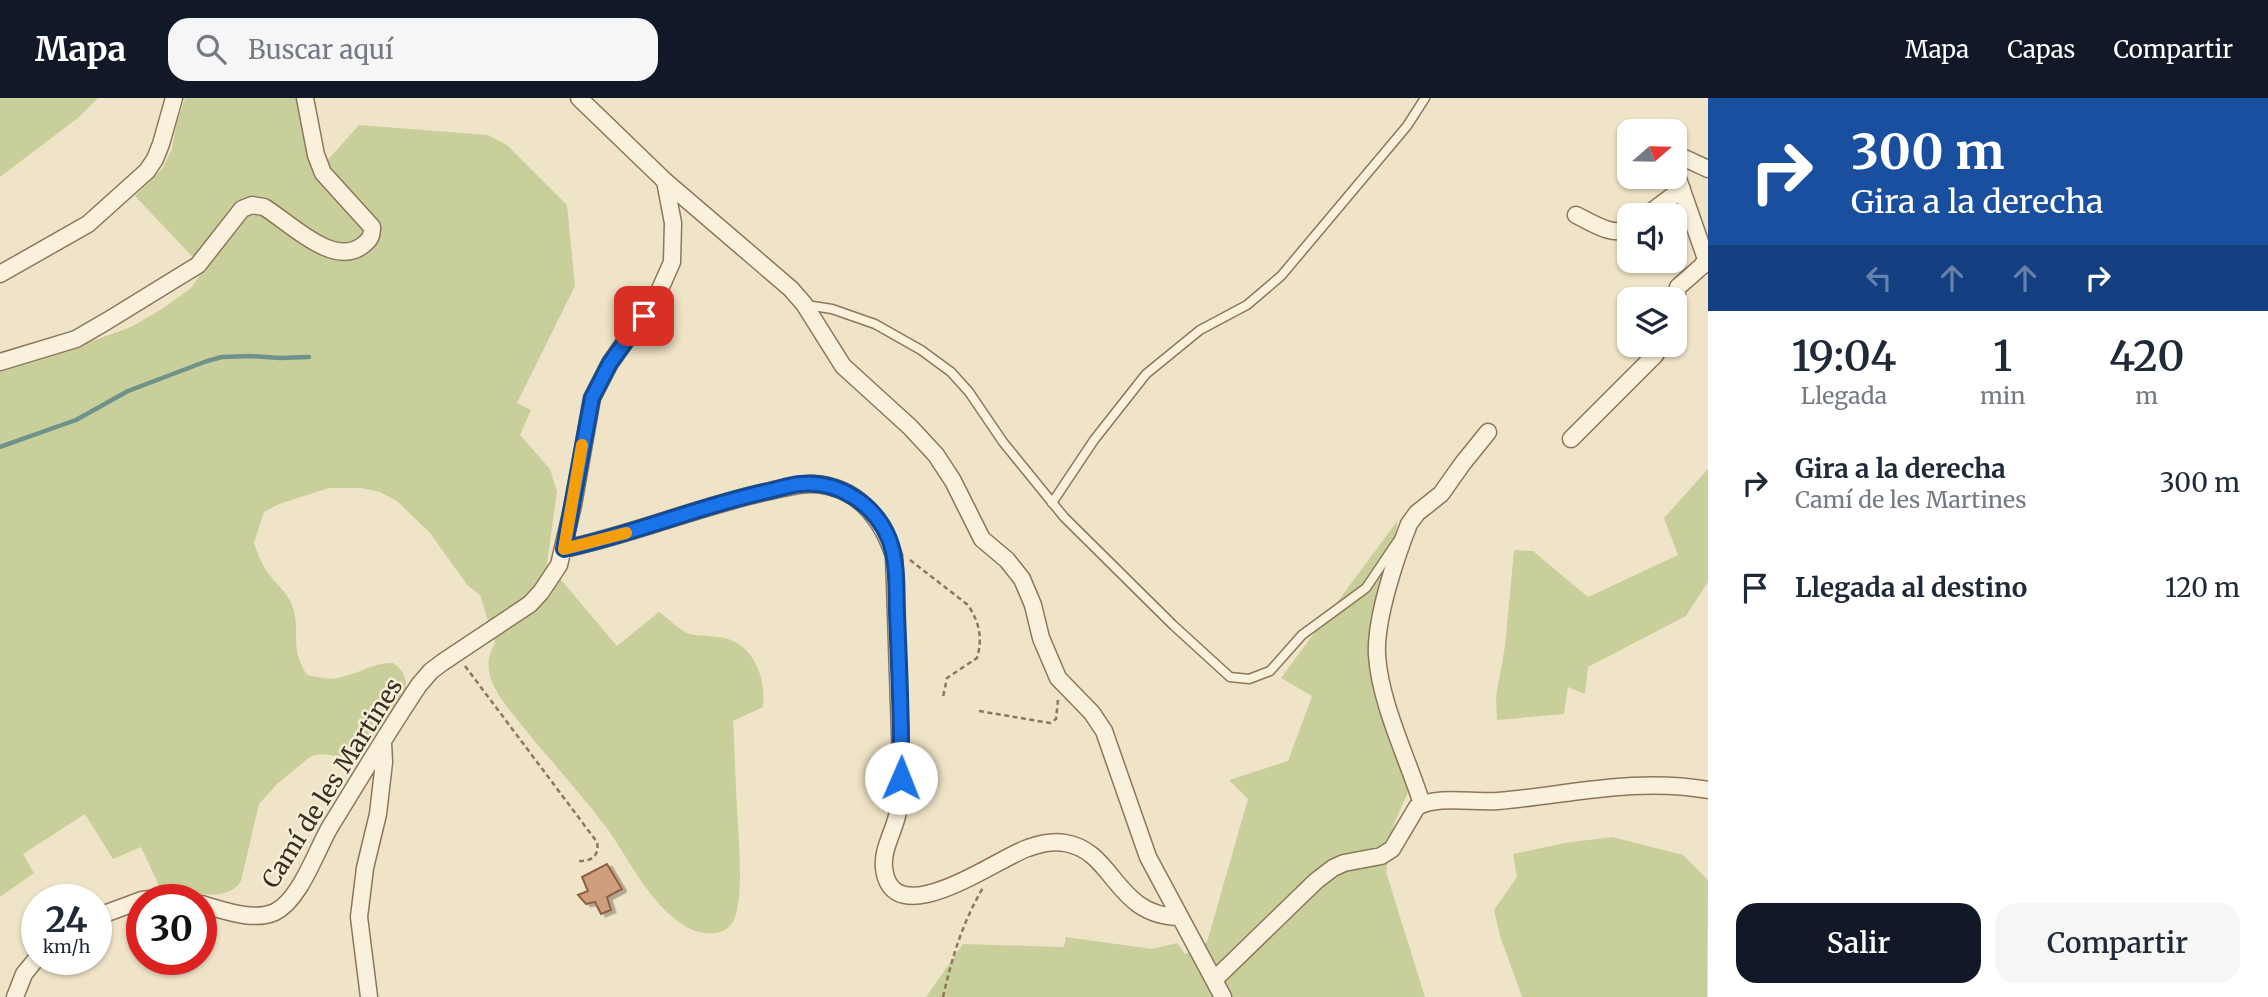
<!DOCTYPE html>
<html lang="es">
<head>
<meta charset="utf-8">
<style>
	:root { --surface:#fff; --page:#f6f6f7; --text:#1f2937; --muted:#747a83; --accent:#111827 }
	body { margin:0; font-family:Merriweather,serif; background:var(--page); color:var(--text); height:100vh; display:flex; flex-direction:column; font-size:26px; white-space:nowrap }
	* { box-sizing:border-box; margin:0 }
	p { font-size:23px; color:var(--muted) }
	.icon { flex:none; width:38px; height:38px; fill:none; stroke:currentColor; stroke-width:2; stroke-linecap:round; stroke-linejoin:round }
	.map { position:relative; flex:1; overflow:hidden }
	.side { display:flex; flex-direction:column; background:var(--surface); width:560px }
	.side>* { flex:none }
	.hud { background:#1a4fa0; color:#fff; overflow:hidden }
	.needle { width:46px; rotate:70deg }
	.buttons { position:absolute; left:1617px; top:21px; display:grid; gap:14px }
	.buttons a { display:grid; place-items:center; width:70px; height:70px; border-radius:14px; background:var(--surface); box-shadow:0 2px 5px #0004; font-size:35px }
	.speed { position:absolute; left:21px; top:786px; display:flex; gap:14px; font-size:35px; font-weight:700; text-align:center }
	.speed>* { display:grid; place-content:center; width:91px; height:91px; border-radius:50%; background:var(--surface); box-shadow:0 2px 5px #0004; line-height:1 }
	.speed small { font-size:18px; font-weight:400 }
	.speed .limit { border:10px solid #d22; background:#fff; color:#111 }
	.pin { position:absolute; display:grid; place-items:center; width:60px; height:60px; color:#fff; margin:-30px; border-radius:14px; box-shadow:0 4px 10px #0006 }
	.me { position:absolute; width:77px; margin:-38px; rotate:1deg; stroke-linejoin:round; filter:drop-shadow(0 0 5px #0008) }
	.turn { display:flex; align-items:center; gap:24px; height:147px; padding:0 28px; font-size:32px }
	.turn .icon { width:91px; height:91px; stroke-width:2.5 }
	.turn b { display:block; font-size:49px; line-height:60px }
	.lanes { display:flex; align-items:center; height:66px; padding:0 28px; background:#0003; justify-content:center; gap:35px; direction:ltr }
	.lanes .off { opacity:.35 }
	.eta { display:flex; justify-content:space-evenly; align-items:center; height:119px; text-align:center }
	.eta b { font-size:42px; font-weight:600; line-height:49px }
	.action { display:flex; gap:14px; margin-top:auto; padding:14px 28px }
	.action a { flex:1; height:80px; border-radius:21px; background:var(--accent); color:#fff; font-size:28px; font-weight:600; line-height:80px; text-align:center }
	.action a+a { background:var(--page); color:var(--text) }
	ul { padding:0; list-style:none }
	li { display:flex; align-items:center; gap:21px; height:105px; padding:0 28px }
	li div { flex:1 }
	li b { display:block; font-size:26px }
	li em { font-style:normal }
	header { display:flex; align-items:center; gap:42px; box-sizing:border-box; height:98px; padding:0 35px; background:var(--accent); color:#fff }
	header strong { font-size:33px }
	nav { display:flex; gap:38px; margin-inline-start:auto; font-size:24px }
	.search { width:490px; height:63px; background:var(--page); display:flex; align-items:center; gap:18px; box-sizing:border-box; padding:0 24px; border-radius:21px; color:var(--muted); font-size:26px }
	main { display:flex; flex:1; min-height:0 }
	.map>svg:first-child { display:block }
	.green { fill:#c9cf9b }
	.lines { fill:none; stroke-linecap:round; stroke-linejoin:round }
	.stream { stroke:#6f938a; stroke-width:4.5 }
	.building { fill:#cf9f7d; stroke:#8d5f41; stroke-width:2; filter:url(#shadow) }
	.service-casing { stroke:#8d765c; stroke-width:11 }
	.minor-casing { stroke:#8d765c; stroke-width:19 }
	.path { stroke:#8d765c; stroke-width:2.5; stroke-dasharray:5 3.5; stroke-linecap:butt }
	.service { stroke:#faf1dc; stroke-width:8 }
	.minor { stroke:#faf1dc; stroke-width:16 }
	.route-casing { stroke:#114b97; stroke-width:18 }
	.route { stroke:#1a73e8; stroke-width:12 }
	.slow { stroke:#f59e0b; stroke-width:12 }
	.labels { text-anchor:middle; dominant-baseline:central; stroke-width:5; stroke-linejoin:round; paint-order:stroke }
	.street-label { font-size:24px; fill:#3d2e20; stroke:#f7eed8 }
</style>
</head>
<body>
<header>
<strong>Mapa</strong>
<div class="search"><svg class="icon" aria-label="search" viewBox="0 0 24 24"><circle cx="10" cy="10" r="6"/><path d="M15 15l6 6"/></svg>Buscar aquí</div>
<nav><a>Mapa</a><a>Capas</a><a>Compartir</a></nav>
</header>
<main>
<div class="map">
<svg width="1708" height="899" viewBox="0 0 1708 899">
	<defs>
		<filter id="shadow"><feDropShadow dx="4.5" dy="2.5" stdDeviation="0" flood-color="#0004"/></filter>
	</defs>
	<rect width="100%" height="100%" fill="#f0e4c8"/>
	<!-- green -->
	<path class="green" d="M0,0H98L79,19L0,79Z
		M185,0H300L314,77L359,27L488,37L507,47L567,107L575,188L517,305L531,312L520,337L550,371L557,394L547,465L617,548L659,514C668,520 680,533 690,536C702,539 716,537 728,541C756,550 766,583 763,609L733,623C735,651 735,679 737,708C738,734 745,802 733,824C723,840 699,837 685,828C649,806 630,762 606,729C573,686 535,646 502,602C489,582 483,567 495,545L480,497L468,488L430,435L397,403L380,394L361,390H329L279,406L264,414L254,445C258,456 261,466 268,475C276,486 287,494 292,507C302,534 288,547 307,577C319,579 331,583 342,579C360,575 374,564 393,565C404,573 408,581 405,594L365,650C345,671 331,649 310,659L277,686L259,706L241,783C228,807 181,793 159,788L141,749L113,761L85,716L23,756L34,775L0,799V273L70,251L131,229L162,211L191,190L204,171L135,98L162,71L172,51L176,28Z
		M1708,371V484L1686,518L1588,569L1585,596L1568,589L1564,616L1497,622L1496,599L1505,548L1514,452L1533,453L1588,499L1678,457L1664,420Z
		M1398,422L1372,544L1386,629L1408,694L1394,726L1386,774L1425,899H926L963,846L1064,849L1066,839L1152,851L1177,845L1185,856L1207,844L1248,701L1229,682L1288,663L1312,598L1281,580Z
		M1612,739L1683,757L1708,782L1707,899H1522L1500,838L1494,812L1517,779L1513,756L1564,745Z"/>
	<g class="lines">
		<!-- stream -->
		<path class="stream" d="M0,349L76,322L128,293L207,263L222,259L250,258L280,260L309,259"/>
	</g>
	<!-- building -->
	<path class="building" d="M607,766L622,791L607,799L611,812L601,816L595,804L586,806L578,797L588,793L582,779Z"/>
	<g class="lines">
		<!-- service casing -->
		<g class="service-casing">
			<path id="service" d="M806,207L832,211L875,226L921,252L951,274L969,294L1003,344L1064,419L1173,527L1230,579L1249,581L1270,573L1302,537L1366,490L1397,444
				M1052,405L1094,342L1146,276L1200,232L1247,207L1281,178L1407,28L1425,0"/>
		</g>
		<!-- minor casing -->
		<g class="minor-casing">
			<path id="minor" d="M579,0L665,83L791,191L804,206L843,268L910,329L936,357L953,383L982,441L1007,462L1022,481L1033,507L1041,540L1058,580L1092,615L1104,633L1148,759L1223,899
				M1675,60L1680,58L1708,71
				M1675,72L1706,161L1702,168L1678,189L1675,207
				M1576,117C1591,124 1613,140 1629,130
				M1647,117L1682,91
				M0,176L88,126L147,73L155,61L161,46L174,0
				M0,264L76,241L107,223L198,167L242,111L252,107L264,109C289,124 334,171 363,147C370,142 372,138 372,129L323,75L316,57L305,0
				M1571,341L1655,257L1661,247
				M564,451C634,436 700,408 770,393C789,389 808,383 828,388C864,396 883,425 894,458L901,666C901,683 901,701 897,718C893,735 882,752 884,770C892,839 999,759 1028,750C1039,746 1053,743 1065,745C1115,753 1114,818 1180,819
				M1422,706C1407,659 1380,605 1377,557C1375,521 1396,459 1409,426L1417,415L1441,396L1463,365L1488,334
				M142,802L168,799L182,802
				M201,806C223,812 253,824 275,814C300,802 316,753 330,729C359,682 388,633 419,587L431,573L443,564L530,506L541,494L559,467L573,407L592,300L610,265L657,198L672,164L673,125L665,83
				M96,819L142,802
				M1215,881L1316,783L1333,770L1344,765L1381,758L1392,751L1417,709C1437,697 1474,705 1498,703C1568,697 1637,679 1708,692
				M15,899L24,876L37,860
				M369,899L359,819L365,770L378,716L384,664L383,645"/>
		</g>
		<!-- path -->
		<path class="path" d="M910,462L968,507C979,524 983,539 977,560L947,580L943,599
			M465,568L597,744C600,759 590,764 576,763
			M979,613L1050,625L1056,621L1058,602
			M943,899C952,859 963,823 984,788"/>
		<!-- service -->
		<use href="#service" class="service"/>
		<!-- minor -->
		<use href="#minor" class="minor"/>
	</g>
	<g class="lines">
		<!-- route casing -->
		<g class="route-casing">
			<path id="route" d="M644,218L610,265L592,300L564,451C632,437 696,409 764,394C776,392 788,387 800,386C838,382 875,406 889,441C898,464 896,491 897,515C899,570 902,625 901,680"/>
		</g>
		<!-- route -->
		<use href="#route" class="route"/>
		<!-- slow -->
		<path class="slow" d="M582,347L564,451L626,435"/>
	</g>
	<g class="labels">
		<!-- street labels -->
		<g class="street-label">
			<text transform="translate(332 685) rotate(-58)">Camí de les Martines</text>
		</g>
	</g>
</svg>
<div class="buttons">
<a><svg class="needle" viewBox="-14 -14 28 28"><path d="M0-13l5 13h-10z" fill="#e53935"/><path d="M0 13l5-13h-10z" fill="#747a83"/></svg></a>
<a><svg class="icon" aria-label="sound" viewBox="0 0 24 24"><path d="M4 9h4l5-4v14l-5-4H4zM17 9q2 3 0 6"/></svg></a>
<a><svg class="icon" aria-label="layers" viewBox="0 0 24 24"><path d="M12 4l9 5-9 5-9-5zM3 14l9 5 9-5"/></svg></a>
</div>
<div class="speed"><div>24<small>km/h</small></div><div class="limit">30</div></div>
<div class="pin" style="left:644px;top:218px;background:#d93025"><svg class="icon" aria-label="arrive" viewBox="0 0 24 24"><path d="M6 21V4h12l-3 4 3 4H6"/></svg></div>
<svg class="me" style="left:901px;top:680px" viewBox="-20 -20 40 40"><circle r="19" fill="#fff"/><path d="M0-13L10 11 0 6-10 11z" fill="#1a73e8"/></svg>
</div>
<section class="side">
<div class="hud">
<div class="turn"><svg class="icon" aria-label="right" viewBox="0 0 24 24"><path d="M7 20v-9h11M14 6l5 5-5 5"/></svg><div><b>300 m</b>Gira a la derecha</div></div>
<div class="lanes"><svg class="icon off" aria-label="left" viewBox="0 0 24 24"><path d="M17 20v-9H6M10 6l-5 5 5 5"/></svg><svg class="icon off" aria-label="ahead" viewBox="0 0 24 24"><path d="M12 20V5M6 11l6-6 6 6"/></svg><svg class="icon off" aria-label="ahead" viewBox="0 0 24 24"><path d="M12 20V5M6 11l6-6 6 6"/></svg><svg class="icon" aria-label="right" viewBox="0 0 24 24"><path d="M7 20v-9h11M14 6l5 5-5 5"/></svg></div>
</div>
<div class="eta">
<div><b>19:04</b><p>Llegada</p></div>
<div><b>1</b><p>min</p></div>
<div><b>420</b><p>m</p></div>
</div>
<ul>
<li><svg class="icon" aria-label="right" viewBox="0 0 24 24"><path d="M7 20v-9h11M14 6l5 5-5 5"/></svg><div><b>Gira a la derecha</b><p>Camí de les Martines</p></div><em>300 m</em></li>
<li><svg class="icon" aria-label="arrive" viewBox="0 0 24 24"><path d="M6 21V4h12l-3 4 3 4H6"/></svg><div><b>Llegada al destino</b></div><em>120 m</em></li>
</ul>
<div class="action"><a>Salir</a><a>Compartir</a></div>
</section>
</main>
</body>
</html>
